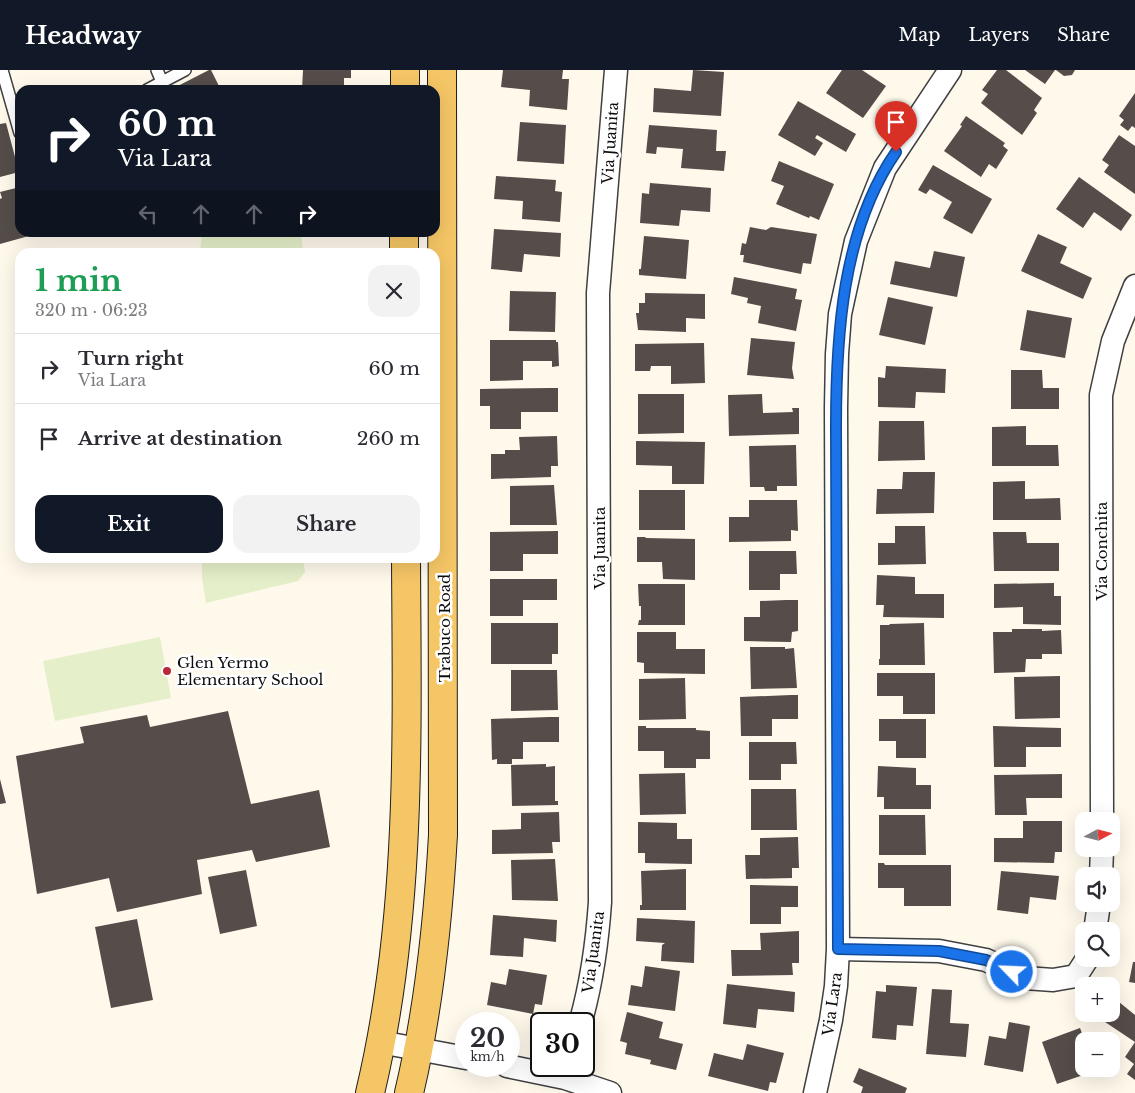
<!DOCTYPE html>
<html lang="en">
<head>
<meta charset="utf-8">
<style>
	:root { --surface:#fff; --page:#f2f2f3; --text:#2b2b33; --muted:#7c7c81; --line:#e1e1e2; --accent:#111827 }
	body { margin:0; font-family:"Libre Baskerville",serif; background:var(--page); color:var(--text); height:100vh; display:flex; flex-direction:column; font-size:19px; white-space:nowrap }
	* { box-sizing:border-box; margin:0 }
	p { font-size:16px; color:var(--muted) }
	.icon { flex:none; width:28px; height:28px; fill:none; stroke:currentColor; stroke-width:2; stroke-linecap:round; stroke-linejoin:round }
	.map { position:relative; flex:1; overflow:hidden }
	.side { position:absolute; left:15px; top:178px; width:425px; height:315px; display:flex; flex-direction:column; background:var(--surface); border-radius:15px; box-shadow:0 5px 20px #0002 }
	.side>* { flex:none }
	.banner { position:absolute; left:15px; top:15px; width:425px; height:152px; border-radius:15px; box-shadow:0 5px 20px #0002; background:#111827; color:#fff; overflow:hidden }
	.needle { width:32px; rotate:83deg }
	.buttons { position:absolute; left:1075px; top:742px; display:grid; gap:10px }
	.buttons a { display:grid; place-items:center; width:45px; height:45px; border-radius:10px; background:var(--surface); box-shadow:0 5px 20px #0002; font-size:25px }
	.speed { position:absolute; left:455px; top:942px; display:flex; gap:10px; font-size:25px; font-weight:700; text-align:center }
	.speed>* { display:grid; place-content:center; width:65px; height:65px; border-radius:50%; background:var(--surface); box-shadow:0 5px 20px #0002; line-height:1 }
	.speed small { font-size:12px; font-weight:400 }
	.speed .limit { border:2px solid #111; border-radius:8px; background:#fff; color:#111 }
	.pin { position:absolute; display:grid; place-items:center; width:42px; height:42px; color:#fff; margin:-51px -21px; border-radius:50% 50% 50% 0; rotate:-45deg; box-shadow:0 0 5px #0007 }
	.pin .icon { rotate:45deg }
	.me { position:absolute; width:55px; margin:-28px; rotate:294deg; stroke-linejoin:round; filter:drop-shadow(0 0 4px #0008) }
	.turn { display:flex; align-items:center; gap:18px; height:105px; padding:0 20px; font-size:22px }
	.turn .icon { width:65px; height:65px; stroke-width:2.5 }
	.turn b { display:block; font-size:35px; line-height:42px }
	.lanes { display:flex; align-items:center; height:48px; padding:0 20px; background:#0003; justify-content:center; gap:25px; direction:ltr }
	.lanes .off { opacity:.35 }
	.round { display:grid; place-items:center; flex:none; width:52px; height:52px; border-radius:15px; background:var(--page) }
	.head { display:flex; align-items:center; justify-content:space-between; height:85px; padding:0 20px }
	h1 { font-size:30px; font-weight:800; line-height:38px; color:#1e9e55 }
	.cta { display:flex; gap:10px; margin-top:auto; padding:10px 20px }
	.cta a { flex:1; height:58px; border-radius:15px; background:var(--accent); color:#fff; font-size:20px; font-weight:800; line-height:58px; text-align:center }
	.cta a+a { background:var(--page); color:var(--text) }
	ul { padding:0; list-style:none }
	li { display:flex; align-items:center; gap:15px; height:70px; padding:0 20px; border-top:1px solid var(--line) }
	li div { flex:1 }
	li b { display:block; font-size:19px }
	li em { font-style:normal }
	header { display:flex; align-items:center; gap:30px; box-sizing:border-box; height:70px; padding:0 25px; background:var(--accent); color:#fff }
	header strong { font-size:24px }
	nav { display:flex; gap:28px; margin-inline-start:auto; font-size:18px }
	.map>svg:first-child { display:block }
	.pitch { fill:#e5efc9 }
	.building { fill:#554d49 }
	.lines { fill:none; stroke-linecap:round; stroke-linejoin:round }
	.service-casing { stroke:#404040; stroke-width:14 }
	.minor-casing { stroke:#404040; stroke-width:25 }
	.primary-casing { stroke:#1e1e1e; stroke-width:30 }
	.service { stroke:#fff; stroke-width:11 }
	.minor { stroke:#fff; stroke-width:22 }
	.primary { stroke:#f5c666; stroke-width:28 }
	.route-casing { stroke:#114b97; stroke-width:12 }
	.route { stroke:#1a73e8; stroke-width:9 }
	.poi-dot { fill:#b9283b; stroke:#fff; stroke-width:2 }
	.labels { text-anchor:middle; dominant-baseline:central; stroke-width:5; stroke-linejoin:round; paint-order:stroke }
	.street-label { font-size:15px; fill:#0d0d0d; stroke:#fff }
	.poi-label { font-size:15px; fill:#0d0d0d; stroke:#fff; text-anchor:start }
</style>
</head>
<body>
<header>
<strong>Headway</strong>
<nav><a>Map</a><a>Layers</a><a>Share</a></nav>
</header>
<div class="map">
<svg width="1135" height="1023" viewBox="0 0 1135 1023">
	<rect width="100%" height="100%" fill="#fff9ec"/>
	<!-- pitch -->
	<path class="pitch" d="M202,163H301L303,182H200Z
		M202,488H303L305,502L298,511L206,533L202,508Z
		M160,567L171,628L55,651L43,591Z"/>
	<!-- building -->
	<path class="building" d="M209,0H211L221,20H170Z
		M303,0H351V8H344V20H302Z
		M503,0H563L562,9H569L567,40L529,36L530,20L501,17Z
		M693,0L724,2L721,46L653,42L654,18L691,21Z
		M842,0H862L886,16L863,48L826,23Z
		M997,0H1006L1042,28L1034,40L1037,43L1022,65L981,33L988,24L982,20Z
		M1025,0H1055L1045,14Z
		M1056,0H1075L1072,5L1064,6Z
		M1135,23V58L1132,56L1128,61L1120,55L1124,50L1119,46Z
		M798,31L856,64L846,82L817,65L815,68L823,73L815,86L778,65Z
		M966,46L1005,73L1003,76L1008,80L996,99L989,94L981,107L944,81L962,56L960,55Z
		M520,52L566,55L564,94L517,91Z
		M6,53L19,102L0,107V54Z
		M649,55L717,60L716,81H726L724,101L681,98L683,79L657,77L656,84L646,83Z
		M1119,65L1135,76V124L1104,102L1109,95L1102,90Z
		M779,91L834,114L819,150L810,146L809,148L776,134L784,116L771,111Z
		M933,95L992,129L972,164L943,148L952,132L930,119L926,124L918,120Z
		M496,106L556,110L555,121L562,122L560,152L522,149L523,131L494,129Z
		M1079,107L1132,145L1121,161L1094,142L1083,158L1056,139Z
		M650,113L711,118L710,142L681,140L679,156L640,153L642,123L649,124Z
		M20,117V162H36V164L0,174V129L2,128L0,122Z
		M750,157L766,160L771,157L817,164L811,194L803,193L801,204L743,192L744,185H740L742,173L746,174Z
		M494,159L561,163L560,187L524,184L522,202L491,199Z
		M1038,164L1067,177L1060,193L1092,208L1083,229L1021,201Z
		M644,166L689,170L686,209L639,205V199H641Z
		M934,181L965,187L957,227L890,214L895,191L930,198Z
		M734,207L797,219L795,229L802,230L796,261L758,253L761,236L747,233L748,228L731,224Z
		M510,221L556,222L555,262L509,261Z
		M645,223L705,224V249L686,248V262L638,260L636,243H639V233H645Z
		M888,227L933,237L925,275L879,265Z
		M1027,240L1072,248L1065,288L1020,280Z
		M751,268L795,272L792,298L794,309L747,305Z
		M490,270H556V272H558L559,296L552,297V291H523V310L490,311Z
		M704,273L705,313L671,314V296H651L650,301H635V274Z
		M886,296L946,299L945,323L916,322L915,338L878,337V307L885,308Z
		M1011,300H1042L1043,318H1059V339H1011Z
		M550,318H558V342H521V359H490V336H480V319Z
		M638,324H684V363L638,364Z
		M762,324L763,343L793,342L792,338H799V364L729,366L728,325Z
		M879,351H924L925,390L878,391Z
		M1026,356V375H1058L1059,396H992V357Z
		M557,366L558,396H551V407L491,409V384H505V380H520L519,367Z
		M636,371L705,372L704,414H672V396L636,395Z
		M796,375L797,416H777V421H765L764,417H750L749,376Z
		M903,402H935L934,443L876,444L877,419H902Z
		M1025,411V429L1060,428L1061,450H993V412Z
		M554,415L557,455H510V416Z
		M639,420H685V460H639Z
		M749,430H797L798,461L791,460V471L729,472V447H749Z
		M895,456H925L926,494L878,495V473H895Z
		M558,461V484H523V501H490V462Z
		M993,462H1026L1027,473H1059V501H994Z
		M637,467H645L646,468L695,469V510L663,509L662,492H637Z
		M749,481H796L797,504H780V520H749Z
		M877,505L915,507V524H944V548L883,547L884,535H876Z
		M490,509H557V530H523V546H490Z
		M1054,513V526H1061V555L1023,554V537L994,538V514Z
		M638,514H685V555H638L639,550H641V536H639Z
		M786,530H798V561L792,562L791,572L744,571V547H760V531Z
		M491,553H558V584H552V594H491Z
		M924,553L925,595H879V589H880V555H889L890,554Z
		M1012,559H1042V561L1061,560L1062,584H1042V589H1026L1025,602L994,603L993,562H1012Z
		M637,562H676V579H705V604L644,603V593L637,592Z
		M750,577H785V579L794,578L797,618L751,619Z
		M511,600H557L558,640L511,641Z
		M877,603H935V644H903V626H877Z
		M1060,606V648L1015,649L1014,607Z
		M685,608L686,649L639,650V609Z
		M791,625H798V649H772V666H741L740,627Z
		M228,641L251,734L319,720L330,777L256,792L252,780L197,790L202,824L117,842L109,808L37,824L16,686L84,673L80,657L147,645L150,657Z
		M549,647H559V672H523V689H512V694H497V689L492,690L491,649Z
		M879,649H926V688H896V671H879Z
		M638,656H646V658H696V660L710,661V689H696V698H664V681H638Z
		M993,656L1061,658V677H1026V697H994Z
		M749,672H796L797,694H781V710H749Z
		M546,694V697L555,696V731H558V735L512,736L511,695Z
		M878,696L916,698V715H931V739H884V727H877Z
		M685,703L686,744L640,745L639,704Z
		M1062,704V728H1026L1027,745H995L994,705Z
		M0,709L6,733L0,734Z
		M751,719H796L797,760H751Z
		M559,742L560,772H552L553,783L492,784V760L521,759V743Z
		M879,745H925L926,785H879Z
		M1023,751H1062V782H1055L1054,793L994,792V768H1023Z
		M638,752L677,753V769H692V794L645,793V783H638Z
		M798,767L799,798H792V808L746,809L745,785H760V768Z
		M555,789L558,831L512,830L511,790Z
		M878,793H884L885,795H951V836H904V818H878Z
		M686,799V840H640V835H642L641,801Z
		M246,800L257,856L220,864L208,807Z
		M1001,801L1059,806L1056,830L1030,827L1028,844L997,840Z
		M750,815L798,816V837H781V854H750Z
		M493,845L557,850L556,872L524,868L523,887L490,885Z
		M637,848L695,851L694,893L661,891L662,875L665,873L636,871Z
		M137,849L153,930L111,938L95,857Z
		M799,861V893H792L793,905L732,906L731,880H761L760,863Z
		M1133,892H1135V913L1129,912Z
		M645,896L680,901L675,941L628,935L631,915L642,917Z
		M509,899L547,905L542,935L535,934L533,944L487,935L491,912L506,915Z
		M727,914L795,922L794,942L758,939L756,958L723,954Z
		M886,915L917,917L913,956L897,955L896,970L872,968L876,921L886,922Z
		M932,919L952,920L950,953L969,954L966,987L926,984Z
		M1119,932L1135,945V1010L1127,1004L1134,994L1125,987L1135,972L1105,952Z
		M627,942L663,952L659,968L683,974L676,1000L650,994L651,990L625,984L627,973L620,971Z
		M1009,952L1030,956L1023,1002L984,995L989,966L1006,969Z
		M1080,958L1085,971L1084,999H1094L1095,1001L1057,1014L1042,972Z
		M747,974L784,983L776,1013L770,1012L768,1021L708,1006L714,983L743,990Z
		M859,998L907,1018L905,1023H861L863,1017L853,1012Z"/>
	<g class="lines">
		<!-- service casing -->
		<g class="service-casing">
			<path id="service" d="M2,0L20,63
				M157,0L162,12
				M147,20L185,0"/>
		</g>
		<!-- minor casing -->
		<g class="minor-casing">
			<path id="minor" d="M1102,751L1101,325L1113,271L1135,216
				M1101,806L1102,779
				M1095,861L1099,834
				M838,879L939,881L986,890L1025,908L1053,910L1076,906L1087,889
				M580,954C592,912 597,876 600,832L598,223L616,0
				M380,972L466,988
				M507,996L565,1008L610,1023
				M815,1023L831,950L836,916L838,879L836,338L837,284L840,244L856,171L885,98L950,0"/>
		</g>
		<!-- primary casing -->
		<g class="primary-casing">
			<path id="primary" d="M405,0V20
				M404,182V162
				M370,1023C412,847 407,667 406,488
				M409,1023C429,939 438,852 443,765L442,0"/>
		</g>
		<!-- service -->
		<use href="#service" class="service"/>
		<!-- minor -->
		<use href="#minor" class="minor"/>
		<!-- primary -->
		<use href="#primary" class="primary"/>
	</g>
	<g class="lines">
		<!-- route casing -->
		<g class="route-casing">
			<path id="route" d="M896,82C842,160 836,266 836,357L838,879L939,881L986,890L1012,902"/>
		</g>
		<!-- route -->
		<use href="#route" class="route"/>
	</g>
	<!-- markers -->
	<circle class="poi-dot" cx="167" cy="601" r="5"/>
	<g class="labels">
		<!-- street labels -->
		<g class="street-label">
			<text transform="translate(610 73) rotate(-86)">Via Juanita</text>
			<text transform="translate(599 478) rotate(-90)">Via Juanita</text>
			<text transform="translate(1101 481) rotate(-90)">Via Conchita</text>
			<text transform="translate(444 558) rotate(-90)">Trabuco Road</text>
			<text transform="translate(593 882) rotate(-82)">Via Juanita</text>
			<text transform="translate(832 934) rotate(-82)">Via Lara</text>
		</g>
		<!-- poi labels -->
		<g class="poi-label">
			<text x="177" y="592">Glen Yermo<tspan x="177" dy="17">Elementary School</tspan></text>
		</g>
	</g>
</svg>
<div class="buttons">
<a><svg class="needle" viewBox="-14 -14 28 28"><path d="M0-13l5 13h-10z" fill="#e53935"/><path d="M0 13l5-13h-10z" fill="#7c7c81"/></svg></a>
<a><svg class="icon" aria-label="sound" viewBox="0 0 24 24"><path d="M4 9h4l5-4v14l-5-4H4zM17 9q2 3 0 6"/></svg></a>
<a><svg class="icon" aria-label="search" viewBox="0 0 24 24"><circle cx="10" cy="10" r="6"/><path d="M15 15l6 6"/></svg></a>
<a>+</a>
<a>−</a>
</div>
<div class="speed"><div>20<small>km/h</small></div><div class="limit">30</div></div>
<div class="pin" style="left:896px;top:82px;background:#d93025"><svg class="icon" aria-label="arrive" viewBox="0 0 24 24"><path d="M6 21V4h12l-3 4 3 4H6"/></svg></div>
<svg class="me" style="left:1012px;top:902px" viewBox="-20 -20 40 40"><circle r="17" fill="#1a73e8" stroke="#fff" stroke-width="3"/><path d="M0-11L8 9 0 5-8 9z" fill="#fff"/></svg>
<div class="banner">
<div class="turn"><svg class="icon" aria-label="right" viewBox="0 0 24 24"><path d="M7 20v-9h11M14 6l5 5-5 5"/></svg><div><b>60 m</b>Via Lara</div></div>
<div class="lanes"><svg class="icon off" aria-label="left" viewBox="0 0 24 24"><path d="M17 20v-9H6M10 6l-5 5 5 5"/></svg><svg class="icon off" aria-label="ahead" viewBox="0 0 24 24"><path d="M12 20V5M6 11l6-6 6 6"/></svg><svg class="icon off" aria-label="ahead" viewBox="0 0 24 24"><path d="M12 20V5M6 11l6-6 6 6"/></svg><svg class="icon" aria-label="right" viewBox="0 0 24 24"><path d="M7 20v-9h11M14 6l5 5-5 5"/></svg></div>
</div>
<section class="side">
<div class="head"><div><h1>1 min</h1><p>320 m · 06:23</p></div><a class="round"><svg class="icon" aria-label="close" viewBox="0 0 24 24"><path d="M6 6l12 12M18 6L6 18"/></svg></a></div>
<ul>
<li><svg class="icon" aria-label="right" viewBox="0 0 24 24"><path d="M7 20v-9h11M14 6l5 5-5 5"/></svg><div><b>Turn right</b><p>Via Lara</p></div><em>60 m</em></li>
<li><svg class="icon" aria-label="arrive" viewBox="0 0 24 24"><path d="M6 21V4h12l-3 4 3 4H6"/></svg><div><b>Arrive at destination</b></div><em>260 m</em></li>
</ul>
<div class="cta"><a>Exit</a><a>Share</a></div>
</section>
</div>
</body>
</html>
